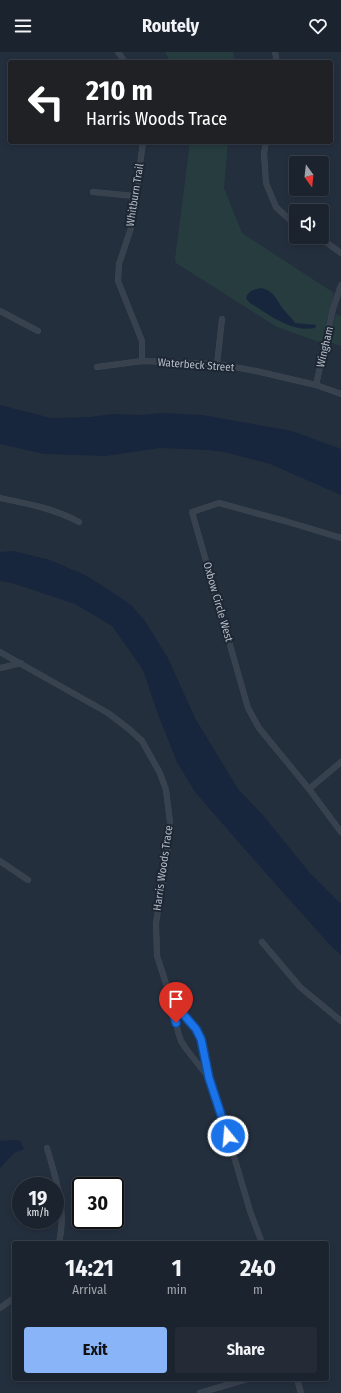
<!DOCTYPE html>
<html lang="en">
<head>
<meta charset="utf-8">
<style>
	:root { --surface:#1b232e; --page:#242b36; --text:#f1f3f6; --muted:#a0a4aa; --line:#39404a; --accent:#8ab4f8 }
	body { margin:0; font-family:"Fira Sans Condensed",sans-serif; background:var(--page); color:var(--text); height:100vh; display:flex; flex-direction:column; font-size:15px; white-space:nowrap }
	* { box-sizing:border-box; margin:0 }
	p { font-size:13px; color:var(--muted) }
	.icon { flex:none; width:22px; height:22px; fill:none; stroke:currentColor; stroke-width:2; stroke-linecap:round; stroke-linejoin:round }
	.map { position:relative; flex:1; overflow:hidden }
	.sheet { position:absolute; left:12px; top:1189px; width:317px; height:140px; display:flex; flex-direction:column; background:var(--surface); border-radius:4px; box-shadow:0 2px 6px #0003,0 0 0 1px var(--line) }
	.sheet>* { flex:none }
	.top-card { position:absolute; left:8px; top:8px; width:325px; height:84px; border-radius:4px; box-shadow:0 2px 6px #0003,0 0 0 1px var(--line); background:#202124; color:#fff; overflow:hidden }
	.needle { width:26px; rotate:165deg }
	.controls { position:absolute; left:289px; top:104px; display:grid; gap:8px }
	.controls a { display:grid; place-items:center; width:40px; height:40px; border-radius:4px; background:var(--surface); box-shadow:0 2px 6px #0003,0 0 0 1px var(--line); font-size:20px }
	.speed { position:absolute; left:12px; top:1125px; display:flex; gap:8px; font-size:20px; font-weight:700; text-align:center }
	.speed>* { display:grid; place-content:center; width:52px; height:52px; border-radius:50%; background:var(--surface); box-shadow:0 2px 6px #0003,0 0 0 1px var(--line); line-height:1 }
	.speed small { font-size:10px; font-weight:400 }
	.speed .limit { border:2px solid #111; border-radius:6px; background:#fff; color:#111 }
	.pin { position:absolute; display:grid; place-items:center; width:34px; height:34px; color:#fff; margin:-41px -17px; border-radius:50% 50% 50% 0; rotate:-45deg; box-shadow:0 0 4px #0007 }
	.pin .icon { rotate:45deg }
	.me { position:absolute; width:44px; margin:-22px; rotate:343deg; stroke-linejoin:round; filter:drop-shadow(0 0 3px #0008) }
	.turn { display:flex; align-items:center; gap:14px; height:84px; padding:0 12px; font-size:18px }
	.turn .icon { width:52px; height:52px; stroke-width:2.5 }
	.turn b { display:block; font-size:28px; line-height:34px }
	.eta { display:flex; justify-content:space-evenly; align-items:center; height:68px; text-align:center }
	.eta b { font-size:24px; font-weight:700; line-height:28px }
	.cta { display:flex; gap:8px; margin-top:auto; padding:8px 12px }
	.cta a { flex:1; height:46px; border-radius:4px; background:var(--accent); color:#111; font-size:16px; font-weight:700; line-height:46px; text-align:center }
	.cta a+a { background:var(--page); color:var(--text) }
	header { display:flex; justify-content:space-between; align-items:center; height:52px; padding:0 12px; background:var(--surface); font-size:18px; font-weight:700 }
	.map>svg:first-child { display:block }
	.green { fill:#263c3f }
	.water { fill:#17263c }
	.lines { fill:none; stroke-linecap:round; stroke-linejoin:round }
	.street-casing { stroke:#414a57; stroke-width:6 }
	.street { stroke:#38414e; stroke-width:5.5 }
	.route-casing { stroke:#114b97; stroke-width:10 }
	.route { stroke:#1a73e8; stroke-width:7 }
	.labels { text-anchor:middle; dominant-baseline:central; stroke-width:4; stroke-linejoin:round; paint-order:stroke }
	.street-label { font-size:11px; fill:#b4bcc9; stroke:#1d2633 }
</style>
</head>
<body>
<header><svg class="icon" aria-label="menu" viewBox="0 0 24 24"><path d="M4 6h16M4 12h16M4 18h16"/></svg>Routely<svg class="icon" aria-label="heart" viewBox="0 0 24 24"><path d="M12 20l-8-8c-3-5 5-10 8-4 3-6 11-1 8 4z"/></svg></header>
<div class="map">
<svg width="341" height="1341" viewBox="0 0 341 1341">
	<rect width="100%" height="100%" fill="#242f3e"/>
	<!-- green -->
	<path class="green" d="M165,0H233L235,10H170Z
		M190,90H228L224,136L242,181L334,241L322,291L277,275L176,211L175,207Z
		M336,262L341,264V294L329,290Z"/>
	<!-- water -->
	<path class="water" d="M261,236C275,239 276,248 284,258C288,263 292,266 295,271L316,273L315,276C292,281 268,262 250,251L246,246C249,238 253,238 261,236Z
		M0,353L51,366L90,365L114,362L142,363L162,361L202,363L292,379L341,397V443L270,412L224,400L208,398L160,396L106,404L44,402L0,392Z
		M14,499L50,508L85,523L109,538L131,553L145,569L168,606L195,666L238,737L263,763L309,820L341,852V903L329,892L241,793L195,740L177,710L157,660L143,618L112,574L75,552L12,531L0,529V500Z
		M14,1088L20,1089L24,1097L14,1101L0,1116V1089Z"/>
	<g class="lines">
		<!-- street casing -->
		<g class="street-casing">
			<path id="street" d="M118,0L125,10
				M275,0L277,10
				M266,90L264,101L266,131L276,155L290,168L296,172
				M93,140L134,144
				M319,185L341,201
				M0,259L38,279
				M142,309V289L118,229L119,212L132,173L134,144L137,135L143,90
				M217,312L222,267
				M97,315L142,309L217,312L256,319L316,333L341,342
				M316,333L333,257L341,233
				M0,446C25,451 56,457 79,470
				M341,486L285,469L219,451L192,460L248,656L259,676L309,737L341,780
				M0,600L108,661L129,677L142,689L160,721L166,738L170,770L168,794L156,871L157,904L171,947L178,980L181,989L187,998L209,1026
				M0,616L21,611
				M309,737L341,710
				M0,809L28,828
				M262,890L300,935L341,969
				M172,948L196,977L201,987L209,1026L218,1050L250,1159L262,1191
				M47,1096C56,1127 67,1159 59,1191
				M0,1256L14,1246
				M297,1327L301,1341
				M200,1341L247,1327"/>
		</g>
		<!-- street -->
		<use href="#street" class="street"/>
	</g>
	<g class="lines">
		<!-- route casing -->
		<g class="route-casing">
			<path id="route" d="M176,971L171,948L196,977L201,987L209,1026L228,1084"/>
		</g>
		<!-- route -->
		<use href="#route" class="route"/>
	</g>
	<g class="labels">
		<!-- street labels -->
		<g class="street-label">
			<text transform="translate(135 143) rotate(-81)">Whitburn Trail</text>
			<text transform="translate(325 295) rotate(-77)">Wingham</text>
			<text transform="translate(196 313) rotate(4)">Waterbeck Street</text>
			<text transform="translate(218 550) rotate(74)">Oxbow Circle West</text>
			<text transform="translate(163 816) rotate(-82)">Harris Woods Trace</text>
		</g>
	</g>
</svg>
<div class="controls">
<a><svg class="needle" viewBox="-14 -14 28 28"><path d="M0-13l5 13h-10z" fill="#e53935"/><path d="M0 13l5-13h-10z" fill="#a0a4aa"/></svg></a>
<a><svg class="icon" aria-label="sound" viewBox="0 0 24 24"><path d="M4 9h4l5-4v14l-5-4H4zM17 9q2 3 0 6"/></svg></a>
</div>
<div class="speed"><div>19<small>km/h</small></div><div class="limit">30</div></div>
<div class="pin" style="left:176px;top:971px;background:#d93025"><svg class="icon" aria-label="arrive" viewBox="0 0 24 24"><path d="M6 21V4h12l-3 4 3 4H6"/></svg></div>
<svg class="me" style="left:228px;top:1084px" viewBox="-20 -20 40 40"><circle r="17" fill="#1a73e8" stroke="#fff" stroke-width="3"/><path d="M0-11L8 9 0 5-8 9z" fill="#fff"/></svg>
<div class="top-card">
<div class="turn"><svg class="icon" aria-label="left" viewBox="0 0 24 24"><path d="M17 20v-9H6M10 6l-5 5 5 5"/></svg><div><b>210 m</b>Harris Woods Trace</div></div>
</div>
<section class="sheet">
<div class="eta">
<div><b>14:21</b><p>Arrival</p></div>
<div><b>1</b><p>min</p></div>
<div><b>240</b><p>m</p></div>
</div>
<div class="cta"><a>Exit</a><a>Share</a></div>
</section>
</div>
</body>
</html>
